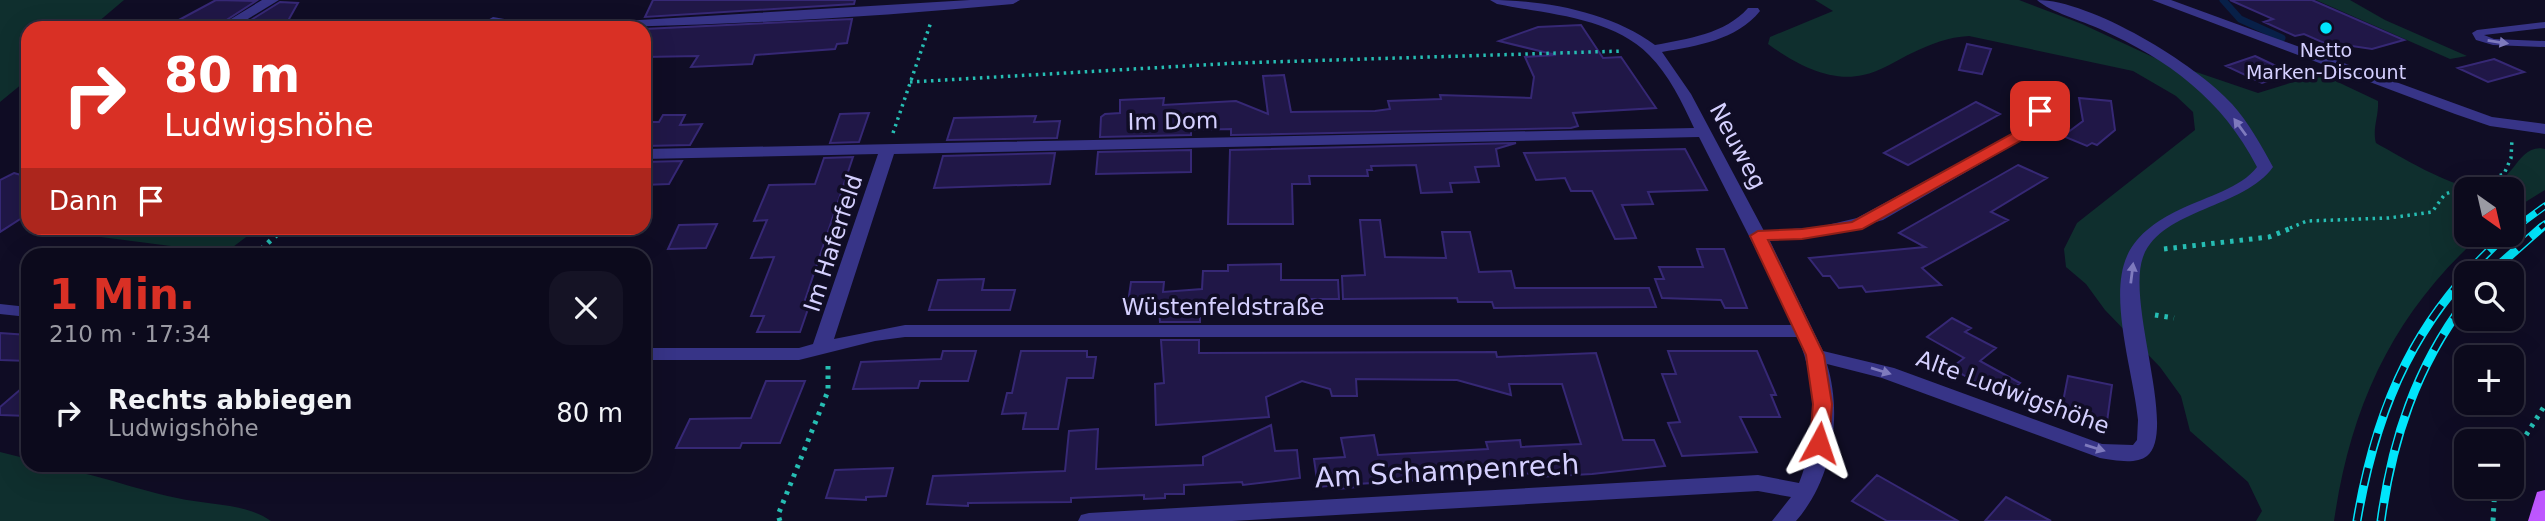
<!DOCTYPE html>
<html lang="de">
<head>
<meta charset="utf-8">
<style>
	:root { --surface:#0c0a1c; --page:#151325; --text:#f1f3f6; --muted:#9a9aa3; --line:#2c2b3b; --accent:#d93025 }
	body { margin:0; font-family:"DejaVu Sans",sans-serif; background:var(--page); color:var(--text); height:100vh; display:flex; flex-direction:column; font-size:26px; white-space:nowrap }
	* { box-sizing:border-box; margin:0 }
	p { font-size:23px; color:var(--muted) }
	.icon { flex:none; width:38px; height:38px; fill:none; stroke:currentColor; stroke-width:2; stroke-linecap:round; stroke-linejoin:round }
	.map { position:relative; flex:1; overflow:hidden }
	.side { position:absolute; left:21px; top:248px; width:630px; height:224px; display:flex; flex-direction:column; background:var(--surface); border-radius:21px; box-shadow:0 7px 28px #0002,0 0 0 2px var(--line) }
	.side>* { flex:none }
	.banner { position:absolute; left:21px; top:21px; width:630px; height:214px; border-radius:21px; box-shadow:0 7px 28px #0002,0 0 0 2px var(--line); background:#d93025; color:#fff; overflow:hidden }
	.needle { width:46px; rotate:146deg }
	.tools { position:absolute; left:2454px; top:177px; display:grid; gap:14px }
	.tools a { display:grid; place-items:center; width:70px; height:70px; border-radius:14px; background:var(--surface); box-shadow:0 7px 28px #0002,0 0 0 2px var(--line); font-size:35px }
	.pin { position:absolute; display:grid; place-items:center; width:60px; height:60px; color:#fff; margin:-30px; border-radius:14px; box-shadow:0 4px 10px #0006 }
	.me { position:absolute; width:77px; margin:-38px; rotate:5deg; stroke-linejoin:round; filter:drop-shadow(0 0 5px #0008) }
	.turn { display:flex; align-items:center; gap:24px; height:147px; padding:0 28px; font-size:32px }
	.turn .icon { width:91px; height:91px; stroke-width:2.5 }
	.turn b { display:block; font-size:49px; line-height:60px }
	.then { display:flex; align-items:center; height:66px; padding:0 28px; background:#0003; gap:14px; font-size:26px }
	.round { display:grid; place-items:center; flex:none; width:74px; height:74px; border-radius:21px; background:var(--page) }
	.head { display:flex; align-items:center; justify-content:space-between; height:119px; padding:0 28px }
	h1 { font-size:42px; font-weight:800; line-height:52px; color:var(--accent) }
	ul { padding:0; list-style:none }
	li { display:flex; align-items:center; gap:21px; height:91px; padding:0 28px }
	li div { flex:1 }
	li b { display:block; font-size:26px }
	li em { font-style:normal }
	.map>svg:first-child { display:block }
	.green { fill:#0f2f2e }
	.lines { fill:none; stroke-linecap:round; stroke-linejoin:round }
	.stream { stroke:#082048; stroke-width:7 }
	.building { fill:#201747; stroke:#362875; stroke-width:2 }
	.path-far1 { stroke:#26bdb3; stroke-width:3.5; stroke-dasharray:2.5 4.5; stroke-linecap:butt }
	.path { stroke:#26bdb3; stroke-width:5; stroke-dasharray:3.5 6; stroke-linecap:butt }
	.service { fill:#373487; fill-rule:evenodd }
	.minor { fill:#373487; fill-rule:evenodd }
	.primary { fill:#be57ff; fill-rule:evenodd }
	.rail-far1-casing { stroke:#00e5fb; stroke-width:7 }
	.rail-casing { stroke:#00e5fb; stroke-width:9 }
	.rail-far1 { stroke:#100d25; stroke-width:4.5; stroke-dasharray:13; stroke-linecap:butt }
	.rail { stroke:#100d25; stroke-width:6; stroke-dasharray:18; stroke-linecap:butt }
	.oneway { fill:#7e7abd }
	.route { fill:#d93025; stroke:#8d1f18; stroke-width:2 }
	.poi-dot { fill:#00e5fb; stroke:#100d25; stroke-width:2.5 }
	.labels { text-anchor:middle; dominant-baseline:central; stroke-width:7; stroke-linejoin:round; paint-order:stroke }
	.far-poi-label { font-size:19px; fill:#d5d0ff; stroke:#100d25 }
	.street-label { font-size:23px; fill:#d5d0ff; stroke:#100d25 }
	.near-street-label { font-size:28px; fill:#d5d0ff; stroke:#100d25 }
</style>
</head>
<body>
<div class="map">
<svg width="2545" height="521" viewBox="0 0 2545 521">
	<rect width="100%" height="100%" fill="#100d25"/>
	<!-- green -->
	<path class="green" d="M0,0H124L91,28H28V79L0,102Z
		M1815,0H2019L2082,24L2155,58L2258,93L2313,76H2325L2378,101C2379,116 2372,129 2376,143C2399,156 2449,186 2475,188C2515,191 2515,142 2545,149V190L2511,211V189H2466V234L2481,235C2393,314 2351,405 2334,521H2256L2262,511L2248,482L2190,431L2181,396L2160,367L2105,310L2086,284L2066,267L2064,249L2077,223L2195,130L2193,112L2176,96L2133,71L1969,36C1948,37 1931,44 1912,53C1897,60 1880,72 1863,75C1830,83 1794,63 1768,44L1770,37L1833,11Z
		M2316,0H2350L2385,20L2467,56L2450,59Z
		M105,228H258L225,253L93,236Z
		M0,452L28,459V466C79,466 127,488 177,498C207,505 246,503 271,521H0Z"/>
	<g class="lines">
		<!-- stream -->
		<path class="stream" d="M2223,0L2240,19L2282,38"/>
	</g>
	<!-- building -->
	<path class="building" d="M216,0L256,1L214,28H164Z
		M653,0H855L854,4L645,17Z
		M2230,0H2312L2404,40L2372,49L2352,46L2340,50L2304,34L2295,36L2264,22L2273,19Z
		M280,2L298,3L284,28H238Z
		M852,19L847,43L837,44L835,49L755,55L752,64L691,67L698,56L644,57V29Z
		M1581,25L1603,58L1621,57L1656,108L1573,113L1578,126L1571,128L1231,135V129L1191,130V135L1100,137L1101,117L1105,114L1120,113V100L1164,98L1163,105L1236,101L1268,114L1263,76L1284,75L1291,112L1375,111L1390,109L1388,101L1441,99L1440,95L1531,98L1534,77L1525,57L1556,55L1499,41L1538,27Z
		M1967,44L1991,49L1982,74L1959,70Z
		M2255,56L2291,73L2262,83L2226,66Z
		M2494,59L2524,72L2488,82L2458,68Z
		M2079,98L2111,101L2115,130L2097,145L2092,143L2087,146L2063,136L2083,121Z
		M1976,102L2000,114L1908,165L1884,153Z
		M869,113L859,142L830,143L840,114Z
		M663,115H685L680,125L702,124L690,145L644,146V122H659Z
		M1036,116L1034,122L1060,121L1057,138L947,140L954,118Z
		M1516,143L1496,149L1499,166L1475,167L1479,182L1450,183L1452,192L1421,193L1416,165L1371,166L1372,170H1367L1368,176H1309L1310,184H1292L1293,224H1228L1230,150Z
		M1685,149L1707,190L1648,192L1653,204L1622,205L1636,238L1615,239L1592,191H1571L1565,178L1536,180L1524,153Z
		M1191,150V172L1096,174L1098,152Z
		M1055,153L1050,184L934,188L943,156Z
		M853,157L803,306H809L800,332H757L764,316H751L774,257L751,258L767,220L754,221L769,185L815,184L824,158Z
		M682,161L669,184L644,185V162Z
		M2018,165L2047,178L1991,212L2008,220L1922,268L1941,285L1866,292L1862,286L1839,288L1830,276H1823L1809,258L1925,247L1899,233Z
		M14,173L28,177V214L0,232V180Z
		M1360,220H1380L1385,257L1446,258L1442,232H1470L1479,272L1511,271L1515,288H1649L1656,307L1494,308L1492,302H1458L1457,298L1343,299L1342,276L1365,275Z
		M717,224L706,248L668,249L679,225Z
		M1697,249H1724L1747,308H1725L1721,300L1662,298L1655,279H1664L1659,267H1703Z
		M1281,264V280H1338L1339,299H1305L1306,309L1200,314V322H1160L1159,310H1127L1131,282H1164L1163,292L1202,289L1203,271H1228V265Z
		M984,279L982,290H1015L1010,310H929L938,280Z
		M1952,318L1971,328L1965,332L1996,348L1980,361L2020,383L2003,397L1951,368L1964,358L1927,337Z
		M0,333L28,335V361L0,360Z
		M1161,340H1199V353L1496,352L1497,357L1596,353L1623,440H1654L1665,466L1592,474L1536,477L1535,473L1357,484L1358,487L1339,489V485L1318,487L1314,459L1345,457L1341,438L1374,435L1378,455L1488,449L1486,442L1520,440L1521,447L1581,444L1562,384H1509L1511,395L1457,380L1356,379L1357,396H1332L1330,389L1302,381L1266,397L1269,417L1156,425L1155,384L1164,383Z
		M943,351H976L968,381H920L918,388L853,389L861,362L941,359Z
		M1021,351H1087V357H1096L1093,378H1067L1058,429H1023L1026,413L1002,414L1007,393H1012Z
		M1668,351H1757L1776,395H1771L1780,417H1740L1757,452L1682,456L1668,423L1680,422L1662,374H1676Z
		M2068,376L2112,385L2107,422L2062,407Z
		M766,381H805L780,443H742L740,448H676L690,419L751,418Z
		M28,383V416L0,415V407Z
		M1271,425L1275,451L1297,450L1300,478L1243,485L1242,482L1184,485V494H1165V498L1144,499V495L1071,498V502L968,503V506L927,504L933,476L1065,471L1069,431L1098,429L1096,469L1203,465V457Z
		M893,468L886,496L866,497V500L826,498L835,470Z
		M1877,475L1958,521H1887L1852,501Z
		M2006,497L2051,521H1985Z"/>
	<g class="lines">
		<!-- path-far1 -->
		<path class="path-far1" d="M910,82L1237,63L1623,51
			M893,133L931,22
			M2290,228L2307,221L2389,218L2432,212L2445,194L2504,174L2511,158L2512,139"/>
		<!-- path -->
		<path class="path" d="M2164,249L2269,237L2294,227
			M254,256L284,228
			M2155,315L2174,318
			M2511,459L2545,405
			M780,521L778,515L828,391V365
			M2493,521L2495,486"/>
		<!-- service -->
		<path class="service" d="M2545,22V28L2484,35L2494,39L2545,41V47L2493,45L2476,40L2472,33L2477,30Z
			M0,304L28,307V317L0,314Z"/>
		<!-- minor -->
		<path class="minor" d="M262,0H279L233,28H216Z
			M970,0H1020L1013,4C844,20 675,28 505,28L486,21L493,17L527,23H590Z
			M1490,0C1544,0 1611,12 1655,45C1687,39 1725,34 1748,8H1758L1760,11C1737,40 1696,46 1662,52L1691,94L1764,231L1819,227L1857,218L2010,135L2030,118L2034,100H2044L2045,119L2020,141L1883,220L1833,234L1770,241L1823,351L1894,368L2102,444L2133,445L2137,440L2138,420C2134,375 2108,298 2127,256C2137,233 2161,218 2183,208C2206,197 2241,188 2257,167C2222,99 2169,60 2100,29C2083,21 2050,12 2037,0C2091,0 2196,64 2232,104C2249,123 2261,145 2273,167C2244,208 2161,209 2143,257C2126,304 2178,431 2147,456C2136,465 2113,460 2100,458L1882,378L1827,364C1843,417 1832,480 1796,521H1772L1791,497L1758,491L1232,521H1078L1081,515L1089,513L1758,475L1799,483C1818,434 1817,386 1798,337H905L875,341L799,360H644V348H799L813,344L878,154L644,159V149L1694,128C1682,102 1669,75 1649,55C1612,17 1546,14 1497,4ZM1699,137L1794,325H905L834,339L894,154Z
			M2152,0H2171L2492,117L2545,124V134L2490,126L2455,114Z"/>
		<!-- primary -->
		<path class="primary" d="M2545,490V521H2528L2537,492Z"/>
		<!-- rail-far1 casing -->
		<g class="rail-far1-casing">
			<path id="rail-far1" d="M2515,228L2545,206
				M2540,228L2545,224"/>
		</g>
		<!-- rail casing -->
		<g class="rail-casing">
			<path id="rail" d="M2511,231L2517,227
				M2490,273L2542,227
				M2357,521C2377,402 2417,315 2507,234
				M2381,521C2392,440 2416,367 2466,301"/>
		</g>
		<!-- rail-far1 -->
		<use href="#rail-far1" class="rail-far1"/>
		<!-- rail -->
		<use href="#rail" class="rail"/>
	</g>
	<!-- one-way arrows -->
	<defs><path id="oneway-solid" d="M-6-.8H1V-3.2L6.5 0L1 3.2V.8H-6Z" transform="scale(1.75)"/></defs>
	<g class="oneway">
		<use href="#oneway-solid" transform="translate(2498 42) rotate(9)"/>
		<use href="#oneway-solid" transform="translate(2240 127) rotate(-126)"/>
		<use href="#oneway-solid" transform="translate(2132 273) rotate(-83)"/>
		<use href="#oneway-solid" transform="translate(1881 371) rotate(17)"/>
		<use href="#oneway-solid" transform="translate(2095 448) rotate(17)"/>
	</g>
	<!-- route -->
	<path class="route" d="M2035,108L2047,111L2036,129L2020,141L1862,229L1802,239L1768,240L1824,355L1832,404L1829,443L1826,448H1813L1810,443L1813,404L1806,355L1750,236L1758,231L1802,229L1852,222L2010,135L2026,124Z"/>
	<!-- markers -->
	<circle class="poi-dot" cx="2326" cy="28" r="7"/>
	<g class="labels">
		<!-- far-poi labels -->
		<g class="far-poi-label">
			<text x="2326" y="50">Netto<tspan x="2326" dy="22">Marken-Discount</tspan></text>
		</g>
		<!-- street labels -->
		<g class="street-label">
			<text transform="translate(1173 121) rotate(-1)">Im Dom</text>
			<text transform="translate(1738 146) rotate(62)">Neuweg</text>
			<text transform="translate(833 243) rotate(-72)">Im Haferfeld</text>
			<text x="1223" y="307">Wüstenfeldstraße</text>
			<text transform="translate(2013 392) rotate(20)">Alte Ludwigshöhe</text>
		</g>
		<!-- near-street labels -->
		<g class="near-street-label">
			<text transform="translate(1447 471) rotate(-3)">Am Schampenrech</text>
		</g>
	</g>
</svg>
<div class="tools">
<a><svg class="needle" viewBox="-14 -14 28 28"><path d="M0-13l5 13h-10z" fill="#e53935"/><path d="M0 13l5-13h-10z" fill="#9a9aa3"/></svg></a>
<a><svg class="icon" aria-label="search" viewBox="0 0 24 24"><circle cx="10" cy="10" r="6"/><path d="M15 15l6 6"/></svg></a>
<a>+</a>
<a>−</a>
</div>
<div class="pin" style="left:2040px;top:111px;background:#d93025"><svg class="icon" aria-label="arrive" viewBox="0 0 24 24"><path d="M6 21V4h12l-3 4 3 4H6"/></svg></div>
<svg class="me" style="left:1819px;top:443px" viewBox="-20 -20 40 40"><path d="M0-17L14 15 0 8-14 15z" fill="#d93025" stroke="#fff" stroke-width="4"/></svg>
<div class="banner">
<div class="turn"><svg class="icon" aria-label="right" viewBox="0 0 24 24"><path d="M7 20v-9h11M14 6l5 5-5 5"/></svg><div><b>80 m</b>Ludwigshöhe</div></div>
<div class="then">Dann<svg class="icon" aria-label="arrive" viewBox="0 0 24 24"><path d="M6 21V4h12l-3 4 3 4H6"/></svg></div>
</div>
<section class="side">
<div class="head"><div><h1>1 Min.</h1><p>210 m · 17:34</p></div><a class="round"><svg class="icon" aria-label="close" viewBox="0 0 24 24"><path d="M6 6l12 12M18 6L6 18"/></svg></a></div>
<ul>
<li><svg class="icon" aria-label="right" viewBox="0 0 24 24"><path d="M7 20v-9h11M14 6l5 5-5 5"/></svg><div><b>Rechts abbiegen</b><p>Ludwigshöhe</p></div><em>80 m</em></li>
</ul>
</section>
</div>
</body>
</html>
